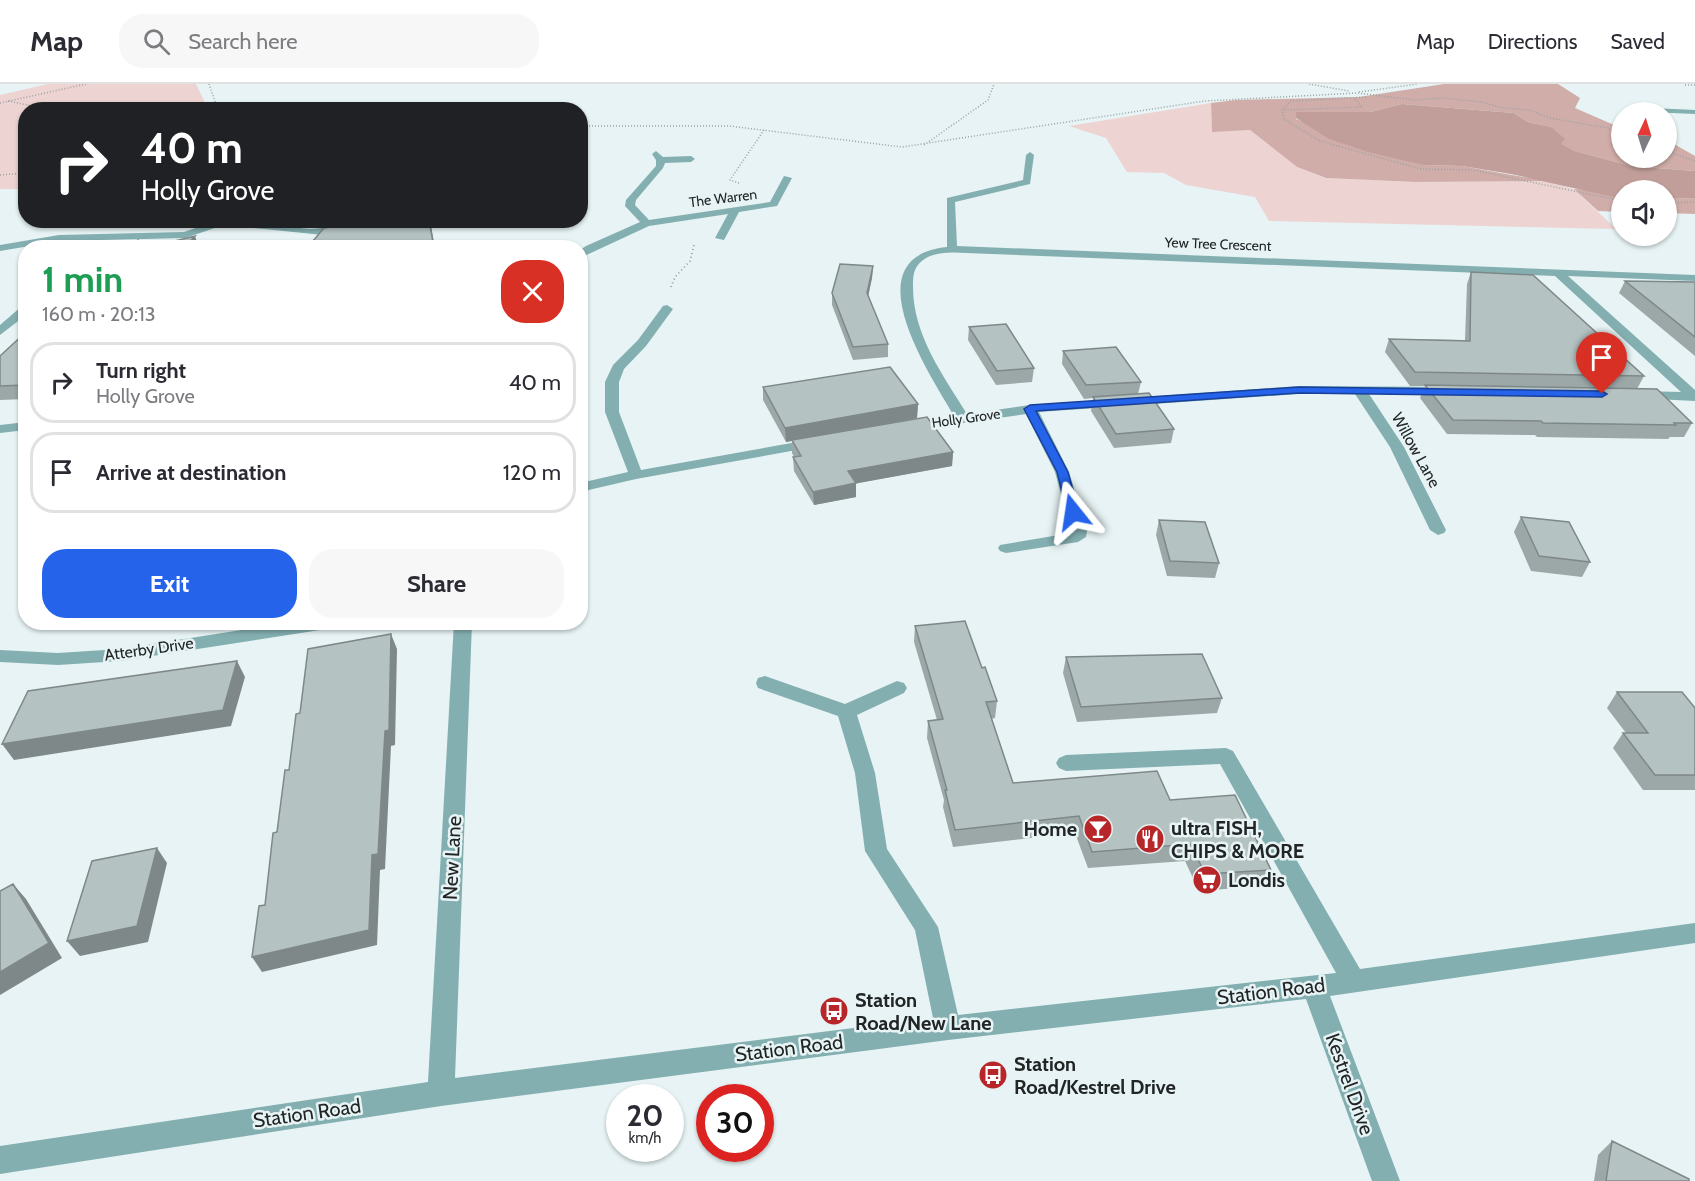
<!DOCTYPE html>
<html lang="en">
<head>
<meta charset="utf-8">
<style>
	:root { --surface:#fff; --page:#f7f7f7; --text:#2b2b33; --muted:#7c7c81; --line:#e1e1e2; --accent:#2563eb }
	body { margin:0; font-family:Cabin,sans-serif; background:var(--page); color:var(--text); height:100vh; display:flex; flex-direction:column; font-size:22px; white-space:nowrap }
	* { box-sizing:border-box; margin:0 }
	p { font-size:20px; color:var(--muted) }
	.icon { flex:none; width:33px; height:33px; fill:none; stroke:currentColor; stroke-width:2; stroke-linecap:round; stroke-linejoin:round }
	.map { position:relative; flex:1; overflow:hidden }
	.details { position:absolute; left:18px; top:156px; width:570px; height:390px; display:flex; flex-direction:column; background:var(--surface); border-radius:24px; box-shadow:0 2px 4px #0004 }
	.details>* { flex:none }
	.banner { position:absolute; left:18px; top:18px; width:570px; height:126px; border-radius:24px; box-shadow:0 2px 4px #0004; background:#202124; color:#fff; overflow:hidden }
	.needle { width:39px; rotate:4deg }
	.controls { position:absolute; left:1611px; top:18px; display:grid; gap:12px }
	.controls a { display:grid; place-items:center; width:66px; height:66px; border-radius:50%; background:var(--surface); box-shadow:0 2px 4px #0004; font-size:30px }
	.speed { position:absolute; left:606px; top:1000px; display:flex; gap:12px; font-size:30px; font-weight:700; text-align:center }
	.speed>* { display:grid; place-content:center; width:78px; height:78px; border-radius:50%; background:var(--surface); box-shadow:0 2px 4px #0004; line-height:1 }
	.speed small { font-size:15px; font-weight:400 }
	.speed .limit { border:9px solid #d22; background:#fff; color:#111 }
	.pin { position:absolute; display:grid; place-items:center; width:51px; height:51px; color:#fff; margin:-62px -26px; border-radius:50% 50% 50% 0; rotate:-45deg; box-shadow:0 0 6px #0007 }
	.pin .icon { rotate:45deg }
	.me { position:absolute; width:66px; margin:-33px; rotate:345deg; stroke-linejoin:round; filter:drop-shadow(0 0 4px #0008) }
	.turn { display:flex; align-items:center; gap:21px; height:126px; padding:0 24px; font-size:27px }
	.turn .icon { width:78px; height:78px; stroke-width:2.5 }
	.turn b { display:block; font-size:42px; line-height:51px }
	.round { display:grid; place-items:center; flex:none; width:63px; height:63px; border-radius:24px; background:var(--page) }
	.head { display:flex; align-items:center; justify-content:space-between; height:102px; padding:0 24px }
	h1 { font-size:36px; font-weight:700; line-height:45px; color:#1e9e55 }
	.action { display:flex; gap:12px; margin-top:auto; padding:12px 24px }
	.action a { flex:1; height:69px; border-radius:24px; background:var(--accent); color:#fff; font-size:24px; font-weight:700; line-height:69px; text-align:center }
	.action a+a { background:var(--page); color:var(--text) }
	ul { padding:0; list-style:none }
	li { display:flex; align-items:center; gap:18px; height:81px; margin:0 12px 9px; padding:0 12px; border:3px solid var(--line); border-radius:24px }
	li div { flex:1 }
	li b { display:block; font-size:22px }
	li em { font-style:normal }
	header { display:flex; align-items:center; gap:36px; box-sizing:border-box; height:84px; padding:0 30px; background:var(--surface); border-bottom:2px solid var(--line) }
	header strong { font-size:28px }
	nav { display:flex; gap:33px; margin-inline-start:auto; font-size:21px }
	.search { width:420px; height:54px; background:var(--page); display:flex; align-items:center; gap:15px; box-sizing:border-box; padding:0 21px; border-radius:24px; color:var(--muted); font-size:22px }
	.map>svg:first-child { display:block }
	.green { fill:#edd4d2 }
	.forest { fill:#d0ada9 }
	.water { fill:#c19e9a }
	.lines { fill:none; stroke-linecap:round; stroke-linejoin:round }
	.path-far1 { stroke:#9aa3a4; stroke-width:1.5; stroke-dasharray:1 2; stroke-linecap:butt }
	.path { stroke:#9aa3a4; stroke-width:2; stroke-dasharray:1 3; stroke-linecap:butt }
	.minor { fill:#84afb1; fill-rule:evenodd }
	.wall { fill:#9ca7a7 }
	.shaded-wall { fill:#7f8888 }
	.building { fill:#b5c2c2; stroke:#7f8888; stroke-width:1.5 }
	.route { fill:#2563eb; stroke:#184099; stroke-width:1.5 }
	.labels { text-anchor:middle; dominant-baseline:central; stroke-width:5; stroke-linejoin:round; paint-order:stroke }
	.far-street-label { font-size:14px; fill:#212525; stroke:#e7f3f4 }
	.street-label { font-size:16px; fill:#212525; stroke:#e7f3f4 }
	.near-poi-label { font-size:20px; font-weight:bold; fill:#212525; stroke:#e7f3f4; text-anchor:start }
	.near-street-label { font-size:20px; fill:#212525; stroke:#e7f3f4 }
</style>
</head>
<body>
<header>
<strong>Map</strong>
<div class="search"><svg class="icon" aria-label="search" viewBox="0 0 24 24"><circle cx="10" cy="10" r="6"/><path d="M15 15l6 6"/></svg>Search here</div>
<nav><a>Map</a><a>Directions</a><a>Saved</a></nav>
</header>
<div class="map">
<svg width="1695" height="1097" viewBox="0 0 1695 1097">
	<rect width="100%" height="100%" fill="#e7f3f4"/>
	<!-- green -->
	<path class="green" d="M48,0H196L208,25L26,26L25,105H0V11Z
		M1211,19L1212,47L1250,46L1297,83L1325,94L1415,98L1546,97L1574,105L1616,145L1269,137L1255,113L1186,101L1164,89L1127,88L1106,54L1069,42Z"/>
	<!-- forest -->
	<path class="forest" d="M1444,0H1558L1580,14L1575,24L1621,44L1622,74H1666L1667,56L1695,72V87L1631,82L1575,67L1560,60L1551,43L1528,38L1514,29L1402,20L1370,28H1296V35L1423,81L1462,82L1546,97L1415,98L1326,94L1297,83L1250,46L1212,48L1211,19L1235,16L1359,13Z
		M1574,105L1591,106L1621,114V128L1598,127Z
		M1695,114V130L1667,129L1666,115Z"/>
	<!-- water -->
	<path class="water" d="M1402,20L1514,29L1528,38L1551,43L1565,55L1561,60L1575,67L1631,82L1695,87V114L1667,115L1666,106H1622L1621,114H1618L1511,90L1462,82L1423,81L1368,68L1329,55L1296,34V28H1370Z"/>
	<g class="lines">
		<!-- path-far1 -->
		<path class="path-far1" d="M209,0L218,26
			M1309,0L1349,7
			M1685,1H1695
			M1359,8L1418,0
			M1355,15L1362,23L1282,26L1284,35L1320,57L1421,85L1473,86L1622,117
			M8,17L52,26
			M0,19L86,0
			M1282,26L1291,17L1366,13
			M580,42H729L902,63L1205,17L1357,9L1414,16L1442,14L1482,18L1503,24L1529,26L1550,34L1607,44L1622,50
			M924,61L988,16L994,0
			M1666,67L1695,77
			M0,91L26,89
			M739,99L730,96L764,46
			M1666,119L1695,118"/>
		<!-- path -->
		<path class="path" d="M671,203L675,193L690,177L694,161"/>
		<!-- minor -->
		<path class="minor" d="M1652,24L1695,26V30L1649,28L1648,26Z
			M656,67L663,73L691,72L695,75L691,78L665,79L663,84L636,116L635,121L649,136L770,118L784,92L792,94L777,122L739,128L724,156L715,154L728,130L649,142L580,174V166L586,162L640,138L625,122L626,116L656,82V76L652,70Z
			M1030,68L1034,71L1030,100L955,118L957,162L1695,191V197L1568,192L1695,306V317L1635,314L1633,311L1640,307L1681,308L1555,192L966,169C951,168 929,167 918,181C913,187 913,195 913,203C913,251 943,291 967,330L1030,321L1299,302L1447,303L1454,307L1447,311L1369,310L1404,363L1446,446L1444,449L1438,451L1430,446L1390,363L1355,310H1299L1039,328L1069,388L1087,447L1086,453L1078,458L1006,469L1000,467L998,464L1000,461L1071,449L1055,388L1026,330L907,347L902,346L900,343L902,340L954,332C929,289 851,173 947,163V114L1023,96L1026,71Z
			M218,136L310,145C329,145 345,136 365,136L323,151L224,141L185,154L59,157L0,167V161L59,151L184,148Z
			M667,221L673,225L646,262L624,285L619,298V328L641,386L814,355L821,359L819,362L636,395L580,408V399L628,388L605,328V298L613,281L638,256L663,222Z
			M22,222H26V231L0,251V241Z
			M26,338V346L0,349V341Z
			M292,538H342L339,542L333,544L120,577L58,581L0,578V566L58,569L120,565Z
			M454,538H472L455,994L933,934L915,846L865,767L855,689L838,632L758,604L756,599L758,594L765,592L845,620L897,597L904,599L907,604L904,609L857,631L875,689L887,765L938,843L958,931L1336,889L1220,680L1066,687L1059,684L1056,679L1059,674L1066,671L1226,664L1233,667L1360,885L1695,839V859L1330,912L1400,1097H1372L1306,915L948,956L441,1022L0,1090V1062L428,998Z"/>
	</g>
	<!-- wall -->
	<path class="wall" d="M873,182L872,194L868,213L888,260V273L853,276L832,221V209Z
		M1471,188L1644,292L1637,305L1692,339L1684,353H1670L1668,355L1537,353L1535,351L1447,350L1420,314L1425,302H1410L1385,268L1389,255L1465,256L1467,200Z
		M1625,197L1695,198V272L1619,209Z
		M969,243L1034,284L1032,298L996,301L968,256Z
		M26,248V315L0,316V272Z
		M1063,267L1141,298L1138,310L1174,345L1171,359L1114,364L1091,327L1093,314L1084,315L1062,280Z
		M763,303L918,320L917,334L953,368L952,382L856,399V413L814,421L794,387L793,373H794L792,369V357L786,358L763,316Z
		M1521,433L1590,478L1582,493L1531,487L1514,448Z
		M1159,436L1219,479L1215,494L1167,492L1156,451Z
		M915,542L982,584L997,617L995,634L991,635L1013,699L1170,716L1271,786L1264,802L1199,807L1185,777L1088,784L1075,749L953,763L943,723L944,716L927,654L928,637L937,636L914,558Z
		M1066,573L1222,614L1217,629L1077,638L1063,589Z
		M1617,608L1695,624V706H1643L1613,664L1623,649H1626L1607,624Z
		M1612,1057L1689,1097H1594L1598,1071Z"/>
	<!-- shaded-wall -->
	<path class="shaded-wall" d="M429,136H430L435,164H434Z
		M195,152L199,164H184Z
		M873,182L872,194L866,221L867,209Z
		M918,320L917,334L786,358L785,344Z
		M953,368L952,382L848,401V387Z
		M856,399V413L814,421L813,408Z
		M391,550L397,565L395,661L391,662L385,785L380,786L377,861L262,888L252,873L372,771L385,647Z
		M237,577L245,593L231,642L14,676L2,660Z
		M157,764L167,779L148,858L80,872L67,857Z
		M13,800L26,815L62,874L0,911V888Z"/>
	<!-- building -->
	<path class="building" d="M350,136H429L434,164H307L324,144L336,142V138Z
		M195,152L184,164H146Z
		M138,156L143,164H129Z
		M840,180L873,182L867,209L888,260L853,263L832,209Z
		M1471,188L1533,191L1644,292L1415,288L1389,255L1470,257Z
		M1625,197L1695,198V253Z
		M1006,240L1034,284L997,287L969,243Z
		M26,248V301L0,302V272Z
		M1116,263L1141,298L1086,301L1063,267Z
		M890,283L918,320L785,344L763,303Z
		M1425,301L1657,305L1692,339H1674L1676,341L1543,339L1541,337L1453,336Z
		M1149,309L1174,345L1116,350L1093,313Z
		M927,333L953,368L848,387L856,399L813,408L793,373L801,372L792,356Z
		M1521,433L1569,438L1590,478L1539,472Z
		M1159,436L1205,438L1219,479L1170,477Z
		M965,537L982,584L985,583L997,617L986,618L1013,699L1157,687L1170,716L1235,711L1271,786L1205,790L1191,760L1092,768L1079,732L955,746L945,706H947L928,637L943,635L915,542Z
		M391,550L389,646L385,647L378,770L372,771L369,846L252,873L259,822L265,821L273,749L277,748L285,686H289L296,630L300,629L308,565Z
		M1202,570L1222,614L1081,623L1066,573Z
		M237,577L223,626L2,660L28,607Z
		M1617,608H1682L1695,624V691H1655L1623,649H1648Z
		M157,764L137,842L67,857L92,777Z
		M13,800L49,859L0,888V807Z
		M1612,1057L1689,1095V1097H1606Z"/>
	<!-- route -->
	<path class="route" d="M1299,303L1602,307L1607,310L1602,313L1299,309L1036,327L1068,388L1079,428L1073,431L1067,428L1057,388L1024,325L1030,321Z"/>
	<!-- icons -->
	<defs>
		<g id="bar-disc" transform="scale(1.5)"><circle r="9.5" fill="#b72729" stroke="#e7f3f4"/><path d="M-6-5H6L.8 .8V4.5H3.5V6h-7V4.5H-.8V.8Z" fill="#fff"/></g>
		<g id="restaurant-disc" transform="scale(1.5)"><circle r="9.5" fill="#b72729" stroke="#e7f3f4"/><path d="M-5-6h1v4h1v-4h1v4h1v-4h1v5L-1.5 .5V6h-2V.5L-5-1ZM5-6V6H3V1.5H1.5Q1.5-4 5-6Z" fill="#fff"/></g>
		<g id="supermarket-disc" transform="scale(1.5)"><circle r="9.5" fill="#b72729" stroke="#e7f3f4"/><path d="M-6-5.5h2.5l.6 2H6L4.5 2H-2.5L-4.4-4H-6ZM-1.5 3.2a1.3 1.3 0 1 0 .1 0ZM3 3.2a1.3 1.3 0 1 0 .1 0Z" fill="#fff"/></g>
		<g id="bus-disc" transform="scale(1.5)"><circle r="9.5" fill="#b72729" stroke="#e7f3f4"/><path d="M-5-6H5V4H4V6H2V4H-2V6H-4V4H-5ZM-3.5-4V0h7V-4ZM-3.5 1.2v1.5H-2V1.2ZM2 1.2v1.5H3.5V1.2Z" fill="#fff"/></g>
	</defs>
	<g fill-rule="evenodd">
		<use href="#bar-disc" x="1098" y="745"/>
		<use href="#restaurant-disc" x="1150" y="755"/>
		<use href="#supermarket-disc" x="1207" y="796"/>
		<use href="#bus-disc" x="834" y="927"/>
		<use href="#bus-disc" x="993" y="991"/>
	</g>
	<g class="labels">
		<!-- far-street labels -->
		<g class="far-street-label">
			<text transform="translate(723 114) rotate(-7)">The Warren</text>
			<text transform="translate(1218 160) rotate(2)">Yew Tree Crescent</text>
			<text transform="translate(966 334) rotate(-8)">Holly Grove</text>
		</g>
		<!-- street labels -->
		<g class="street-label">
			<text transform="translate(1416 366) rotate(61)">Willow Lane</text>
			<text transform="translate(149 565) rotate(-8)">Atterby Drive</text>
		</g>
		<!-- near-poi labels -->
		<g class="near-poi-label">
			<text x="1171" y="744">ultra FISH,<tspan x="1171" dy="23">CHIPS &amp; MORE</tspan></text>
			<text x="1077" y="745" text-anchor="end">Home</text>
			<text x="1228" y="796">Londis</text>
			<text x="855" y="916">Station<tspan x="855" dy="23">Road/New Lane</tspan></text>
			<text x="1014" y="980">Station<tspan x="1014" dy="23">Road/Kestrel Drive</tspan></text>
		</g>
		<!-- near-street labels -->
		<g class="near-street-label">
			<text transform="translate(452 774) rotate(-87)">New Lane</text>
			<text transform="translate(1271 907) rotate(-7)">Station Road</text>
			<text transform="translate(789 964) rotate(-7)">Station Road</text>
			<text transform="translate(1350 1000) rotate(70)">Kestrel Drive</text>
			<text transform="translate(307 1029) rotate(-8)">Station Road</text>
		</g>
	</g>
</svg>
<div class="controls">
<a><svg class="needle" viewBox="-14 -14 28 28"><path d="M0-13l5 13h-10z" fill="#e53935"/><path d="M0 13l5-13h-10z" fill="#7c7c81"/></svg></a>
<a><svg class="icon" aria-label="sound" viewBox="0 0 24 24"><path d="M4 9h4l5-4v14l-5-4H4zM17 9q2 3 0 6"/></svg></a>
</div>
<div class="speed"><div>20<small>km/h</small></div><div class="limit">30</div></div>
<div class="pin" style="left:1602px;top:310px;background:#d93025"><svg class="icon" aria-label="arrive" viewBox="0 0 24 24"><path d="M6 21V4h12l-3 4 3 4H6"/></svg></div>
<svg class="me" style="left:1073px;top:428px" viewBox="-20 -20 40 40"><path d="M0-17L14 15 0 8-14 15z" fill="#2563eb" stroke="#fff" stroke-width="4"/></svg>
<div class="banner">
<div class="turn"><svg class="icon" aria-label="right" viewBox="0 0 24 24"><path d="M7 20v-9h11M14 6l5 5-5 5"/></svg><div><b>40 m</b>Holly Grove</div></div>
</div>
<section class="details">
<div class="head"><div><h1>1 min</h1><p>160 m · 20:13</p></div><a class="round" style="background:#d93025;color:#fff"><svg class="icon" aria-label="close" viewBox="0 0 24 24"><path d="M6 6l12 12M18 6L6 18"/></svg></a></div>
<ul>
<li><svg class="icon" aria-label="right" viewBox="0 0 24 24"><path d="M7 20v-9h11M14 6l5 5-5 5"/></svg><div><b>Turn right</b><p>Holly Grove</p></div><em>40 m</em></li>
<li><svg class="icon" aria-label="arrive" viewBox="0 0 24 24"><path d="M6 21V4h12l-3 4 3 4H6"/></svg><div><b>Arrive at destination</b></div><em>120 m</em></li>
</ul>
<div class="action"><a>Exit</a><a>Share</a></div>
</section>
</div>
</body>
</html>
